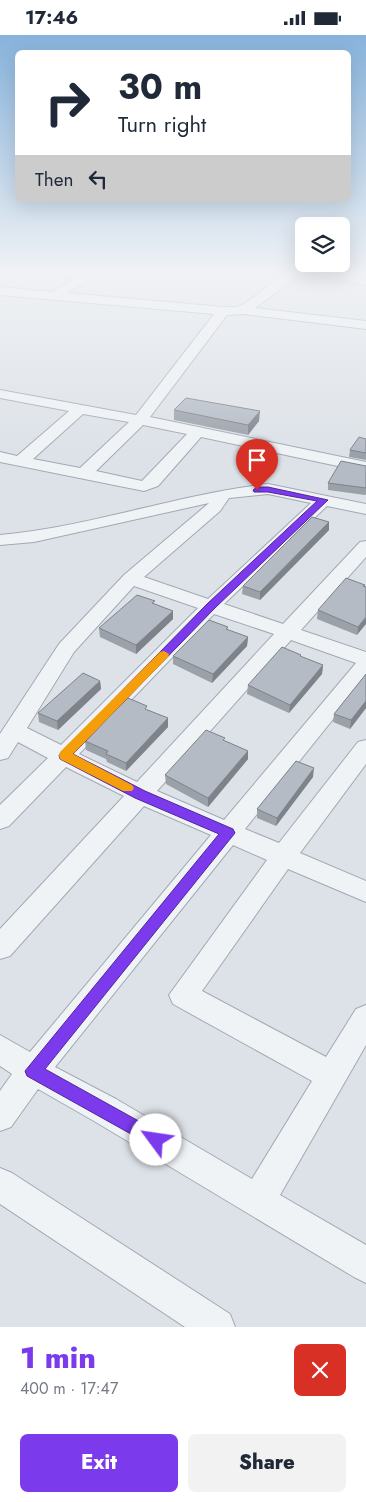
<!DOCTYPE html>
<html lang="en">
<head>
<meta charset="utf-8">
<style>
	:root { --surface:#fff; --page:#f2f2f3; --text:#1f2937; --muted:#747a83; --accent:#7c3aed }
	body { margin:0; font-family:Jost,sans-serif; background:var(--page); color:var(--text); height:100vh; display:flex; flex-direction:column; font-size:19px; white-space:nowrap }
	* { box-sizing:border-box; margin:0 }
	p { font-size:16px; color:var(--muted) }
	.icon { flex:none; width:28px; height:28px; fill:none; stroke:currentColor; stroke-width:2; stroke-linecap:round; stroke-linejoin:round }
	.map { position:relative; height:1292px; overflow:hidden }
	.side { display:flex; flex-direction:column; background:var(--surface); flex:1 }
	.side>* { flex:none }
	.banner { position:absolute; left:15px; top:15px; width:336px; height:152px; border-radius:8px; box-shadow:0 5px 20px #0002; background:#fff; color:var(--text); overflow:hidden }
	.buttons { position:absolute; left:295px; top:182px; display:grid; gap:10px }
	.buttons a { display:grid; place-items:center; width:55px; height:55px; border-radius:8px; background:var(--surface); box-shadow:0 5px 20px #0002; font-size:25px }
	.pin { position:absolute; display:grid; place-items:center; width:42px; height:42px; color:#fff; margin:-51px -21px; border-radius:50% 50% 50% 0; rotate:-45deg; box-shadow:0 0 5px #0007 }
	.pin .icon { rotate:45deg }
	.me { position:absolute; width:55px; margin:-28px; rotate:301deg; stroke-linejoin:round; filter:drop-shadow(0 0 4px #0008) }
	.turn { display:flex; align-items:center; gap:18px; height:105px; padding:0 20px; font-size:22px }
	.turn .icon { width:65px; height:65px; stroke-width:2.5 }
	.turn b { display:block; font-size:35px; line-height:42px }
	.then { display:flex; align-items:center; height:48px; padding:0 20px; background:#0003; gap:10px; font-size:19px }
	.round { display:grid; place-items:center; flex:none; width:52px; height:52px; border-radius:8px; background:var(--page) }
	.head { display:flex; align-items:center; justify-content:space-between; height:85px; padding:0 20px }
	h1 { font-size:30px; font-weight:800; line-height:38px; color:var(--accent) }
	.primary-button { display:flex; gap:10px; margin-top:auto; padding:10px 20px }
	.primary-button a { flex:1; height:58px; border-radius:8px; background:var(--accent); color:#fff; font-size:20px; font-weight:800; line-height:58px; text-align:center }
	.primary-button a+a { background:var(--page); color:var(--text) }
	.status { display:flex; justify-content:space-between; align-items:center; height:35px; padding:0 25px; background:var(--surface); direction:ltr }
	.status svg { height:14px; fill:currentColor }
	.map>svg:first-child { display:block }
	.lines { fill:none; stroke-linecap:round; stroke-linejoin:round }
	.street-casing { stroke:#a2a9b2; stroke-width:2 }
	.street { fill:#f0f3f6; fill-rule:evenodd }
	.wall { fill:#9ba1a9 }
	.shaded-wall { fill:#7e838a }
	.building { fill:#b4bbc5; stroke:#7e838a }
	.route { fill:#7c3aed; stroke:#51269a }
	.slow { fill:#f59e0b }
</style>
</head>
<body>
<div class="status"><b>17:46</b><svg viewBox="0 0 49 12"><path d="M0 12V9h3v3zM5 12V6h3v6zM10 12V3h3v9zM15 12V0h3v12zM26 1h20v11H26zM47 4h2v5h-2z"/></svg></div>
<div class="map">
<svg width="366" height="1292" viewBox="0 0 366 1292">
	<rect width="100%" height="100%" fill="#dde2e8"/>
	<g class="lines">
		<!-- street casing -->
		<g class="street-casing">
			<path id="street" d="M47,236L83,239L88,236H102L67,258L223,272C229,272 237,273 242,270C265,257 277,236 306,236L255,273L366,286V294L244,279L227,280L150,382L366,427V437L201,402L158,451L144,456L0,427V417L17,421L69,376L0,363V355L136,380L214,279L0,260V252L52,257L74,244ZM83,379L129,387L80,433L33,424ZM143,390L187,399L142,446L96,436Z
				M308,236H334L366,242V250L313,239Z
				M268,449L366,469V479L327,471L224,569L283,589L360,507L366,506V522L301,595L366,617V643L245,794L279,808L358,707L366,705V729L300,818L366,846V867L288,834L202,956L326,1022L356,974L366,970V1010L280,1160L366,1210V1248L354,1242L94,1086L38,1054L11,1092L0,1096V1056L12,1039L0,1031V1000L30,1017L211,800L144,771L10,921L0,924V894L124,761L66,732L9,791L0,794V770L48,723L18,707L8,723L0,725V699L59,609L124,540L209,468L34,507L0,510V500C91,492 178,459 268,449ZM268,459L311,468L208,564L144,542L220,476L229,463ZM134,551L198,573L61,710L27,693L74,617ZM214,579L274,599L137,747L79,719ZM291,605L356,628L224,785L157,756ZM233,810L267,825L169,960L173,969L312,1046L252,1144L116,1064L55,1032Z
				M0,1133L12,1138L230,1279L235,1292H185L0,1169Z"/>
		</g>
		<!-- street -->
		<use href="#street" class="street"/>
	</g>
	<!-- wall -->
	<path class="wall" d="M174,375L259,386L248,400L174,385Z
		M366,404V425L349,422L350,415Z
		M366,431V459L365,460L328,455V448Z
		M329,487V495L260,565L242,559L243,551Z
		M365,550L357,600L317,584L318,575Z
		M155,569L173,576V584L136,619L100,602L99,593Z
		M228,592L227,595L248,602L247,611L212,648L173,629V621Z
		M301,622L323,630L322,639L289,678L247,659L248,650Z
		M366,639V673L350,694L333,687L334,679Z
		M100,646L101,654L58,695L39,687L38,678Z
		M147,675L168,683V692L126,736L107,727L106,724L86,715L85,706Z
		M225,706L248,716V724L208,772L166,749L165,740Z
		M313,742L276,791L257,783V774Z"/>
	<!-- shaded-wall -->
	<path class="shaded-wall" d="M260,376L259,386L248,400V390Z
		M329,487V495L260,565V557Z
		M173,576V584L136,619V610Z
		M366,582V589L357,600L358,592Z
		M248,602L247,611L212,648L213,639Z
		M323,630L322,639L289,678L290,670Z
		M100,646L101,654L58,695L57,686Z
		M366,666V673L350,694L351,685Z
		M168,683V692L126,736V728Z
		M248,716V724L208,772V763Z
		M314,733L313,742L276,791L277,783Z"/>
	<!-- building -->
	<path class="building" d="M186,363L260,376L248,390L174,375Z
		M359,402L366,404V418L350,415Z
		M341,426L366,431V453L328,448Z
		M312,482L329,487L260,557L243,551Z
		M346,543L365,550L363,551L366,552V582L358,592L318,575Z
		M137,560L155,566L152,568L173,576L136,610L99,593Z
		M209,585L228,592L226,594L248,602L213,639L173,621Z
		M282,612L301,620L300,621L323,630L290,670L248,650Z
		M83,638L100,646L57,686L38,678Z
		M366,639V666L351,685L334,679Z
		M128,663L147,671L145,674L168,683L126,728L106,719L108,716L85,706Z
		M206,695L225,703L223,705L248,716L208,763L165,740Z
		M296,726L314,733L277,783L257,774Z"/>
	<!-- sky -->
	<linearGradient id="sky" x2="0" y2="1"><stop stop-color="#87b3dc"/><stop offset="0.57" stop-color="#f0f2f5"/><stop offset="1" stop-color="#f0f2f5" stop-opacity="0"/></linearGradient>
	<rect width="366" height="417" fill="url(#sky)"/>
	<!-- route -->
	<path class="route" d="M257,452H268L328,465L215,573L73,719L145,756L233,794L235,798L45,1034L162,1099L164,1105L162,1111L156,1113L27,1041L25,1036L219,799L135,763L60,724L59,720L207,569L317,466L268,457H254L253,455Z"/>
	<!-- slow -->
	<path class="slow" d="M164,616L169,619L168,622L73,719L132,750L134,753L132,756H123L60,724L59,720L60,717L160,617Z"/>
</svg>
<div class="buttons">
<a><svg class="icon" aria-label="layers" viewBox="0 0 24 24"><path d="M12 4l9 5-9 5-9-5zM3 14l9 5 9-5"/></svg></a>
</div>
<div class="pin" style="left:257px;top:455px;background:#d93025"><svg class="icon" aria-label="arrive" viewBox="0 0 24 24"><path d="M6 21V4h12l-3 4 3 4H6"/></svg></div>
<svg class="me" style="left:156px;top:1105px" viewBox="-20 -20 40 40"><circle r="19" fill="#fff"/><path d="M0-13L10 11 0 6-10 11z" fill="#7c3aed"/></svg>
<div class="banner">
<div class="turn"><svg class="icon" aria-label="right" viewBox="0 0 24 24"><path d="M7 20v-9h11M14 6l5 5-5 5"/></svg><div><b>30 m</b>Turn right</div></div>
<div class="then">Then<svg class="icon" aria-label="left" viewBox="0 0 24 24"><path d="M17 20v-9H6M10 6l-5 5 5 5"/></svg></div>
</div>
</div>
<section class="side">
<div class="head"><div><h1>1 min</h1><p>400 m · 17:47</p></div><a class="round" style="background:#d93025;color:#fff"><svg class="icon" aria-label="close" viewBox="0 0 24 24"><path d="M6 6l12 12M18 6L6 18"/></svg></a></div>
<div class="primary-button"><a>Exit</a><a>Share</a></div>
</section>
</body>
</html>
